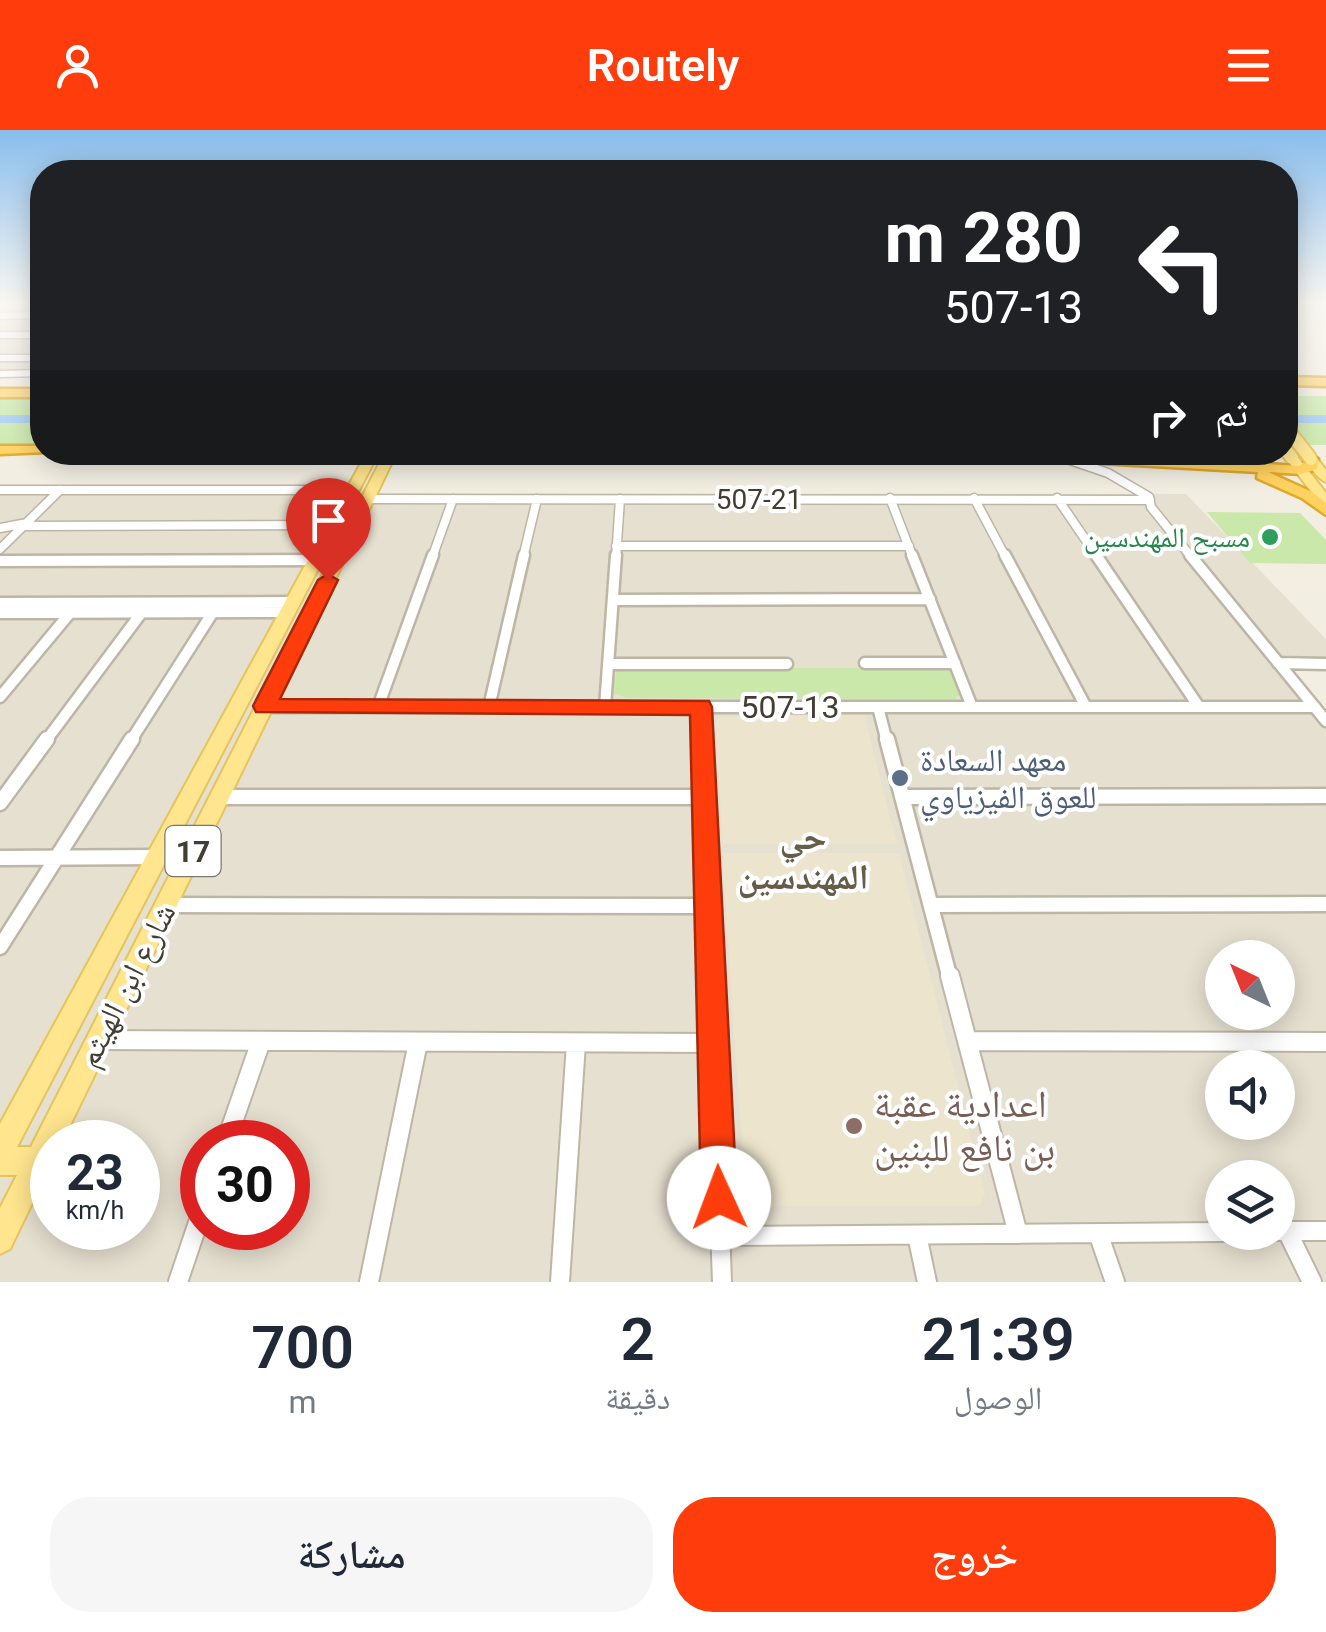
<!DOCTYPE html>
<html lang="ar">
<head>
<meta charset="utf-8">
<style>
	:root { --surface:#fff; --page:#f6f6f7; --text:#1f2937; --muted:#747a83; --accent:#ff3d0c }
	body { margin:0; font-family:Roboto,"Noto Naskh Arabic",sans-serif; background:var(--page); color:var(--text); direction:rtl; height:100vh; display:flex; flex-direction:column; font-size:38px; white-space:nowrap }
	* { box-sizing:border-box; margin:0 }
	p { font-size:32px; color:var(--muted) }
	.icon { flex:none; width:55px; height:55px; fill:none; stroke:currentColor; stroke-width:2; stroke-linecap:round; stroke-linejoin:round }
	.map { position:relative; height:1152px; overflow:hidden; direction:ltr }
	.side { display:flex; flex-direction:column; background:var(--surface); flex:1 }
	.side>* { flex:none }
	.hud { position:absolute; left:30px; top:30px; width:1268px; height:305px; border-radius:40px; box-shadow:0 5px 25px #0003; direction:rtl; background:#202124; color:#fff; overflow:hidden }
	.needle { width:65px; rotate:317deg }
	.fabs { position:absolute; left:1205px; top:810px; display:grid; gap:20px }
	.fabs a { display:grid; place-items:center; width:90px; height:90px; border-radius:50%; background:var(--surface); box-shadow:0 5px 25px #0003; font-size:50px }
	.speed { position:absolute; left:30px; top:990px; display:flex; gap:20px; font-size:50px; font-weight:700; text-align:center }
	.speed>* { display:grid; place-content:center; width:130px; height:130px; border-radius:50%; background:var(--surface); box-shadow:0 5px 25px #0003; line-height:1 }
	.speed small { font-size:25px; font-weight:400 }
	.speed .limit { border:15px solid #d22; background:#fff; color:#111 }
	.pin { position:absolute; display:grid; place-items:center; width:85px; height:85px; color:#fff; margin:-102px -42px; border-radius:50% 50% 50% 0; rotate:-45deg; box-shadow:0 0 10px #0007 }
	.pin .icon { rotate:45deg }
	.me { position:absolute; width:110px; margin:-55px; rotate:358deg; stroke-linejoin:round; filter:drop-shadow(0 0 8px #0008) }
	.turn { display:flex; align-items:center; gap:35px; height:210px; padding:0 50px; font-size:45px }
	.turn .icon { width:130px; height:130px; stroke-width:2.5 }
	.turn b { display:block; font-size:70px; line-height:85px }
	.then { display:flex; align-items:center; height:95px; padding:0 50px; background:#0003; gap:20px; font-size:38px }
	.eta { display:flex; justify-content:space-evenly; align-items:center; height:170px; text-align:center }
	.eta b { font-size:60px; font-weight:600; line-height:70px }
	.primary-button { display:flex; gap:20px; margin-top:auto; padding:20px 50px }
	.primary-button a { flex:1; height:115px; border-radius:40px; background:var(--accent); color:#fff; font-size:40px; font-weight:600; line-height:115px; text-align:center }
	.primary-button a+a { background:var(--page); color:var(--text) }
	header { display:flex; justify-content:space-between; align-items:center; height:130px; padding:0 50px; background:var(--accent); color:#fff; font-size:45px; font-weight:600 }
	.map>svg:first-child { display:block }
	.residential { fill:#e6e0d0; fill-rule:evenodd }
	.education { fill:#ece4cc }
	.green { fill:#c9e8a9 }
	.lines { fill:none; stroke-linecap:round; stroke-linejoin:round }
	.canal { stroke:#9ccaf2; stroke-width:8 }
	.street-far4-casing { stroke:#bdb6a5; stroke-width:9 }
	.street-far3-casing { stroke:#bdb6a5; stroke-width:11 }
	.street-far2-casing { stroke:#bdb6a5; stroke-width:15 }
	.street-far1-casing { stroke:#bdb6a5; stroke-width:19 }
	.street-casing { stroke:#bdb6a5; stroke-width:22 }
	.primary-casing { stroke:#e6c45c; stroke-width:4 }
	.highway-casing { stroke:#e1a82d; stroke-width:5 }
	.street-far4 { stroke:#fff; stroke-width:6 }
	.street-far3 { stroke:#fff; stroke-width:8 }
	.street-far2 { stroke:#fff; stroke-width:10 }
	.street-far1 { stroke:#fff; stroke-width:14 }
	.street { stroke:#fff; stroke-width:18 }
	.primary { fill:#ffe58e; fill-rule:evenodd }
	.highway { fill:#ffd260; fill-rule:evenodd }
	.primary-bridge-casing { stroke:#e6c45c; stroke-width:16; stroke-linecap:butt }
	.primary-bridge { stroke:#ffe58e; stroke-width:12 }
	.route { fill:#ff3d0c; stroke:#a62808; stroke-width:2.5 }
	.leisure-dot { fill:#2e9e5b; stroke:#fff; stroke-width:4 }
	.service-dot { fill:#5c6f8a; stroke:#fff; stroke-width:4 }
	.education-dot { fill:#8d6e63; stroke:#fff; stroke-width:4 }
	.labels { text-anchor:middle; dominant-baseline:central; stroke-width:8; stroke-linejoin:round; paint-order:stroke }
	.far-street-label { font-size:28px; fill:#433e33; stroke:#fff }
	.far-leisure-label { font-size:28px; fill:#27864d; stroke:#fff; text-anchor:end }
	.shield { fill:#fff; stroke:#7b7870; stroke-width:2.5 }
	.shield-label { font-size:30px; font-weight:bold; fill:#433e33 }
	.street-label { font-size:32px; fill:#433e33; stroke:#fff }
	.service-label { font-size:32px; fill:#4e5e75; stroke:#fff; text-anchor:start }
	.neighbourhood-label { font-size:35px; font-weight:bold; fill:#665c4a; stroke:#fff }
	.near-education-label { font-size:38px; fill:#785e54; stroke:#fff; text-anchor:start }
</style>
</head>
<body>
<header><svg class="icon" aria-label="menu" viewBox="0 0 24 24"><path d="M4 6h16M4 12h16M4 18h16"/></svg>Routely<svg class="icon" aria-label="person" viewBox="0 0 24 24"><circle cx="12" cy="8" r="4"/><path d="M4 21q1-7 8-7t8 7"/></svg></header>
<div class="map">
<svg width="1326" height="1152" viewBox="0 0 1326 1152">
	<rect width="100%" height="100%" fill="#f2eee2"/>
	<!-- residential -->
	<path class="residential" d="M0,172H42V243H0Z
		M0,363L1186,364L1326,509V527L1273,528L1326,594V1152H0ZM1222,828H1278V882H1222ZM1222,938H1278V992H1222ZM52,1012H138V1098H52ZM202,1012H288V1098H202ZM1222,1048H1278V1102H1222Z"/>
	<!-- education -->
	<path class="education" d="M864,585L897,714H723L715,592L719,587Z
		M722,723H899L985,1064L979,1076H758L745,1061Z"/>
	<!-- green -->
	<path class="green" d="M1285,266H1326V315H1308L1285,286Z
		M0,267H42V315H0Z
		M1207,382L1300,383L1326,410V434L1250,433Z
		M620,538H945L951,541L961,564L954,569L627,568L613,563L616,541Z"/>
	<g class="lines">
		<!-- canal -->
		<path class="canal" d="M0,289H42
			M1285,289H1326"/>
		<!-- street-far4 casing -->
		<g class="street-far4-casing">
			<path id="street-far4" d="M0,186L42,185
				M0,205H42
				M0,228H42
				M0,244L42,243"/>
		</g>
		<!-- street-far3 casing -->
		<g class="street-far3-casing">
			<path id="street-far3" d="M1064,328L1108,343L1149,367L1151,377L1192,428
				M0,360H353
				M890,368L913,428
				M974,368L1006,428
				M1057,368L1098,428
				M368,369L1150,370
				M24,396L335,395
				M0,398L27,393
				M616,416H909
				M0,419L60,360
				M432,428L453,369
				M523,428L537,369
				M616,428L620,369"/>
		</g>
		<!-- street-far2 casing -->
		<g class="street-far2-casing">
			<path id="street-far2" d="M912,425L972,577
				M1005,425L1086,577
				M1096,425L1199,577
				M1190,425L1326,591
				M0,431L316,430
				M613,470L930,469
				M0,473L294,472
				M0,483L288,482
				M865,533H955
				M1278,533L1326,534
				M608,534H787
				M0,567L70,483
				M265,577H1315
				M378,577L433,425
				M489,577L524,425
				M605,577L616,425
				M701,577L702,612
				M878,577L887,612
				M45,612L142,482
				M130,612L213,482"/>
		</g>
		<!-- street-far1 casing -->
		<g class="street-far1-casing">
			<path id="street-far1" d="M702,609L711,849
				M887,609L950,849
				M220,667H704
				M902,667L1326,666
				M0,673L47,609
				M0,728L157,727
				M166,775L708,776
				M931,775L1326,774
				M0,817L132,609"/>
		</g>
		<!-- street casing -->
		<g class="street-casing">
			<path id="street" d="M711,846L722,1152
				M950,846L1018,1104
				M97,910L713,913
				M968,911L1326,912
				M226,1012L261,911
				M1278,1101H1326
				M1287,1101L1312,1152
				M1098,1103L1115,1152
				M917,1105L927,1152
				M720,1106L1222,1102
				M178,1152L202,1081
				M369,1152L418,912
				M560,1152L576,913"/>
		</g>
		<!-- primary casing -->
		<g class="primary-casing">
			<path id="primary" d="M367,322H379L17,1017H31L385,322H397L62,1012H52V1032L10,1119L0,1124V1078L17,1045H0V994Z
				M1288,325H1296L1326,363V376L1321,375L1288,331Z
				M1307,326H1315L1326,340V352C1318,349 1306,334 1307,326Z"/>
		</g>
		<!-- highway casing -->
		<g class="highway-casing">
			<path id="highway" d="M1285,247L1326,248V256L1285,255Z
				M0,259H42V267H0Z
				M0,316H42V322H47L0,324Z
				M969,322H1059L1300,336L1311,325L1318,329L1317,339L1301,344L1268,342L1312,362L1326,373V385L1302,368L1257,348L1258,342L975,326Z"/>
		</g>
		<!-- street-far4 -->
		<use href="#street-far4" class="street-far4"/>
		<!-- street-far3 -->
		<use href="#street-far3" class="street-far3"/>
		<!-- street-far2 -->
		<use href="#street-far2" class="street-far2"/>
		<!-- street-far1 -->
		<use href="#street-far1" class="street-far1"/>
		<!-- street -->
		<use href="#street" class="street"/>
		<!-- primary -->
		<use href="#primary" class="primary"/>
		<!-- highway -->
		<use href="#highway" class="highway"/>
		<!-- primary-bridge casing -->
		<g class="primary-bridge-casing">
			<path id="primary-bridge" d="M1285,296L1311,329
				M1285,319L1292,328"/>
		</g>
		<!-- primary-bridge -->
		<use href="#primary-bridge" class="primary-bridge"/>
	</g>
	<!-- sky -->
	<linearGradient id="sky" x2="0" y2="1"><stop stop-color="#89bdec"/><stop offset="0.52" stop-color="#f9f7f2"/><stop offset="1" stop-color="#f9f7f2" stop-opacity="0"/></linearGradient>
	<rect width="1326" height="333" fill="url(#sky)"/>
	<!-- route -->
	<path class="route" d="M328,444L338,450L280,569L709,571L712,577L737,1068L732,1081L719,1086L706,1081L701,1068L690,585L256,582L253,576L318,450Z"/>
	<!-- markers -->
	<circle class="leisure-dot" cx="1270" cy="407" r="10"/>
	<circle class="service-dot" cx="900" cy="648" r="10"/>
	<circle class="education-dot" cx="854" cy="996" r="10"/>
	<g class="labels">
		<!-- far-street labels -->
		<g class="far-street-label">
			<text x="759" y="369">507-21</text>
		</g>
		<!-- far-leisure labels -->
		<g class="far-leisure-label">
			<text x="1250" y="407">مسبح المهندسين</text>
		</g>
		<!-- shield labels -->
		<rect class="shield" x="165.5" y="696" width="55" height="50" rx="8"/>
		<g class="shield-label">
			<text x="193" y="721">17</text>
		</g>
		<!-- street labels -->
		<g class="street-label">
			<text x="790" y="577">507-13</text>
			<text transform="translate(126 855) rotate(-63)">شارع ابن الهيثم</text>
		</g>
		<!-- service labels -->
		<g class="service-label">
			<text x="920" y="630">معهد السعادة<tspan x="920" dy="37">للعوق الفيزياوي</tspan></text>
		</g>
		<!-- neighbourhood labels -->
		<g class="neighbourhood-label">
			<text x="803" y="707">حي<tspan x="803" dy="40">المهندسين</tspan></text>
		</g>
		<!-- near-education labels -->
		<g class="near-education-label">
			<text x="874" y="974">اعدادية عقبة<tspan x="874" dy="44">بن نافع للبنين</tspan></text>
		</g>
	</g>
</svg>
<div class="fabs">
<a><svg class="needle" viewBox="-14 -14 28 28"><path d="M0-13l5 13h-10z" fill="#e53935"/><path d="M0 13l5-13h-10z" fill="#747a83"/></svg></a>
<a><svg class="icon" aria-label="sound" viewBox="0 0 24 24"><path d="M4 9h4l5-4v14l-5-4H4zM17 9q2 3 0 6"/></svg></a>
<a><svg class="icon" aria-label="layers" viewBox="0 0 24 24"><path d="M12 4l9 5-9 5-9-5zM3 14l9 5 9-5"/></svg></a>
</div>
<div class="speed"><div>23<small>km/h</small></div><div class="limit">30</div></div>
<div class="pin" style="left:328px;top:450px;background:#d93025"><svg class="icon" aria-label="arrive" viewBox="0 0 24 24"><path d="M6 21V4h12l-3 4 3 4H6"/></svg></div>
<svg class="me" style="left:719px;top:1068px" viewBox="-20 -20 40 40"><circle r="19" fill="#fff"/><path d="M0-13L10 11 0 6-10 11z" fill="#ff3d0c"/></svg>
<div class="hud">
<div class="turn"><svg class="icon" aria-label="left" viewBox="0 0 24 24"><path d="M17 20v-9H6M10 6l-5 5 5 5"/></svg><div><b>280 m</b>507-13</div></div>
<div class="then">ثم<svg class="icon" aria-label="right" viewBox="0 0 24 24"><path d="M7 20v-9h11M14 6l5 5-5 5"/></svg></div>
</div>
</div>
<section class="side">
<div class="eta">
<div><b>21:39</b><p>الوصول</p></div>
<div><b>2</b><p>دقيقة</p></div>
<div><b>700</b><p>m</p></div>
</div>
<div class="primary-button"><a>خروج</a><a>مشاركة</a></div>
</section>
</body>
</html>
